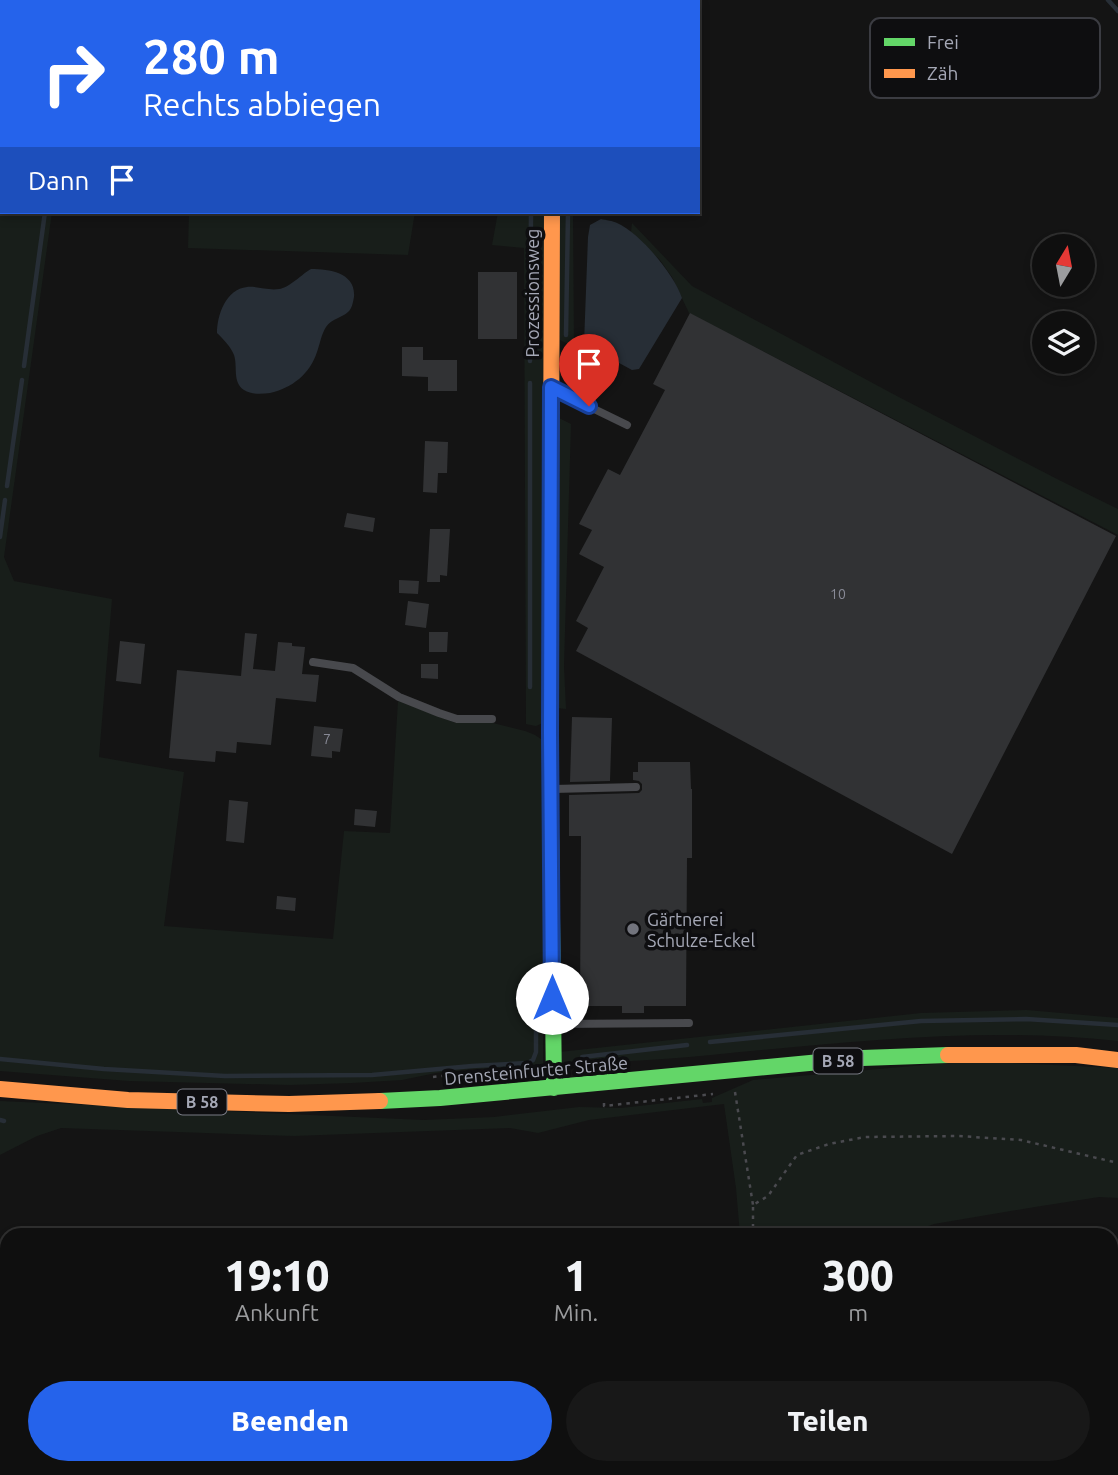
<!DOCTYPE html>
<html lang="de">
<head>
<meta charset="utf-8">
<style>
	:root { --surface:#0f0f0f; --page:#181818; --text:#f1f3f6; --muted:#9b9c9e; --line:#2f2f2f; --accent:#2563eb }
	body { margin:0; font-family:Ubuntu,sans-serif; background:var(--page); color:var(--text); height:100vh; display:flex; flex-direction:column; font-size:26px; white-space:nowrap }
	* { box-sizing:border-box; margin:0 }
	p { font-size:23px; color:var(--muted) }
	.icon { flex:none; width:38px; height:38px; fill:none; stroke:currentColor; stroke-width:2; stroke-linecap:round; stroke-linejoin:round }
	.map { position:relative; flex:1; overflow:hidden }
	.panel { position:absolute; left:0px; top:1228px; width:1118px; height:247px; display:flex; flex-direction:column; background:var(--surface); border-radius:21px 21px 0 0; box-shadow:0 4px 10px #0003,0 0 0 2px var(--line) }
	.panel>* { flex:none }
	.top-card { position:absolute; left:0px; top:0px; width:700px; height:214px; box-shadow:0 4px 10px #0003,0 0 0 2px var(--line); background:#2563eb; color:#fff; overflow:hidden }
	.needle { width:46px; rotate:10deg }
	.buttons { position:absolute; left:1032px; top:234px; display:grid; gap:14px }
	.buttons a { display:grid; place-items:center; width:63px; height:63px; border-radius:50%; background:var(--surface); box-shadow:0 4px 10px #0003,0 0 0 2px var(--line); font-size:35px }
	.pin { position:absolute; display:grid; place-items:center; width:60px; height:60px; color:#fff; margin:-72px -30px; border-radius:50% 50% 50% 0; rotate:-45deg; box-shadow:0 0 7px #0007 }
	.pin .icon { rotate:45deg }
	.me { position:absolute; width:77px; margin:-38px; rotate:0deg; stroke-linejoin:round; filter:drop-shadow(0 0 5px #0008) }
	.turn { display:flex; align-items:center; gap:24px; height:147px; padding:0 28px; font-size:32px }
	.turn .icon { width:91px; height:91px; stroke-width:2.5 }
	.turn b { display:block; font-size:49px; line-height:60px }
	.then { display:flex; align-items:center; height:66px; padding:0 28px; background:#0003; gap:14px; font-size:26px }
	.eta { display:flex; justify-content:space-evenly; align-items:center; height:119px; text-align:center }
	.eta b { font-size:42px; font-weight:800; line-height:49px }
	.primary-button { display:flex; gap:14px; margin-top:auto; padding:14px 28px }
	.primary-button a { flex:1; height:80px; border-radius:42px; background:var(--accent); color:#fff; font-size:28px; font-weight:800; line-height:80px; text-align:center }
	.primary-button a+a { background:var(--page); color:var(--text) }
	.map>svg:first-child { display:block }
	.green { fill:#181e1a }
	.water { fill:#272e36 }
	.lines { fill:none; stroke-linecap:round; stroke-linejoin:round }
	.stream { stroke:#272e36; stroke-width:4.5 }
	.building { fill:#313234 }
	.path { stroke:#4a4a4f; stroke-width:2.5; stroke-dasharray:3.5 5; stroke-linecap:butt }
	.lane { stroke:#48494d; stroke-width:8 }
	.street { stroke:#48494d; stroke-width:16 }
	.fast { stroke:#63d668; stroke-width:16 }
	.slow { stroke:#ff974d; stroke-width:16 }
	.route-casing { stroke:#184099; stroke-width:18 }
	.route { stroke:#2563eb; stroke-width:12 }
	.poi-dot { fill:#72747d; stroke:#0e0e10; stroke-width:2.5 }
	.labels { text-anchor:middle; dominant-baseline:central; stroke-width:7; stroke-linejoin:round; paint-order:stroke }
	.number-label { font-size:14px; fill:#888a96 }
	.shield { fill:#0e0e10; stroke:#787a84; stroke-width:2 }
	.shield-label { font-size:16px; font-weight:bold; fill:#a5a8b6 }
	.street-label { font-size:18px; fill:#a5a8b6; stroke:#0e0e10 }
	.poi-label { font-size:18px; fill:#a5a8b6; stroke:#0e0e10; text-anchor:start }
	.key { fill:#0e0e10; stroke:#3b3c42; stroke-width:2 }
	.key-label { font-size:19px; fill:#a5a8b6 }
</style>
</head>
<body>
<div class="map">
<svg width="1118" height="1475" viewBox="0 0 1118 1475">
	<rect width="100%" height="100%" fill="#141414"/>
	<!-- green -->
	<path class="green" d="M0,0H82L81,2H2V212H52L4,557L14,581L112,599L99,757L184,772L164,926L333,939L344,831L390,833L398,701L456,723H493L525,731L535,735L544,741L543,1066L473,1069L436,1073L402,1080L352,1083L290,1085L129,1081L0,1071Z
		M189,212H415L408,255L188,248Z
		M498,212H546L545,722L536,726L526,724L524,248L492,245Z
		M558,212H573L574,347L560,340Z
		M632,223L692,286L895,395L1059,480L1118,509V535L689,313L672,277L660,260L631,232Z
		M557,417L571,424L564,666L566,709L556,708Z
		M1027,1010L1118,1018V1041C982,1026 846,1042 711,1055C661,1060 612,1062 562,1065L559,1052L921,1013Z
		M970,1061L1118,1068V1198L1099,1197L1035,1207L934,1224L904,1235H740L736,1188L724,1104L589,1120L538,1133L510,1128L294,1136L61,1128L37,1136L0,1155V1101L424,1120L494,1117L579,1107L621,1108L702,1099L703,1103L712,1102V1098L753,1080Z"/>
	<!-- water -->
	<path class="water" d="M601,219C606,220 613,221 617,223C640,233 674,274 682,298L639,369L632,370L584,344L588,237L590,225Z
		M311,269C330,269 356,273 354,297C353,302 352,309 348,312C342,318 332,318 326,327C321,335 320,344 317,352C310,374 292,388 270,393C262,394 252,395 244,390C232,382 238,367 234,355C231,347 223,339 217,333C217,315 226,289 247,287C257,286 269,291 279,289C289,288 302,274 311,269Z"/>
	<g class="lines">
		<!-- stream -->
		<path class="stream" d="M200,0L204,2
			M256,0L260,2
			M1108,0L1118,11
			M74,2L75,0
			M608,2L609,0
			M566,335L568,212
			M530,361L531,212
			M24,366L45,212
			M7,486L22,380
			M0,537L5,500
			M530,687V383
			M710,1042L921,1021L1026,1019L1118,1025
			M582,1057L687,1045
			M0,1059L104,1069L225,1076L372,1075L472,1066L528,1063L533,1060L536,1052V1020
			M0,1120L4,1121"/>
	</g>
	<!-- building -->
	<path class="building" d="M478,272H517V339H478Z
		M690,313L1116,536L952,854L576,651L588,628L576,621L604,567L579,554L592,530L579,524L608,469L620,475L665,390L653,384Z
		M402,347H423V360H457V391H428V377L402,376Z
		M425,441L448,442L447,473H438L437,493L423,492Z
		M347,513L375,518L373,532L344,527Z
		M430,529H450L447,576L440,575V582H427Z
		M399,580L419,581L418,594L399,593Z
		M408,601L429,604L426,628L405,625Z
		M429,632H448L447,652H429Z
		M245,633L257,634L253,669L275,671L278,642L292,643V646L305,647L302,674L319,675L316,702L276,698L271,745L237,742L236,753L216,751L215,762L169,758L177,670L241,676Z
		M120,641L145,644L141,684L116,681Z
		M421,664H438V679L421,678Z
		M572,717L612,718L610,781L570,782Z
		M314,726L343,729L340,752L332,751V758L311,756Z
		M638,762H690L691,789H692V858H687L686,1006H644V1013H622V1006H580L581,836H569V795L639,793L642,790V784L639,781L633,780V772H638Z
		M229,800L248,802L244,843L226,841Z
		M355,809L377,811L375,827L354,825Z
		M277,896L296,898L295,911L276,909Z"/>
	<g class="lines">
		<!-- path -->
		<path class="path" d="M433,1077L478,1072
			M735,1092L753,1205
			M604,1103V1106L713,1094
			M753,1236V1205L768,1196L797,1155L829,1144L865,1137L958,1136L1021,1140L1118,1163"/>
		<!-- lane -->
		<path class="lane" d="M553,389L627,425
			M313,662L353,668L399,697L439,713L457,719H492
			M553,789L636,787
			M555,1024L689,1023
			M1090,1468L1091,1475"/>
		<!-- street -->
		<path class="street" d="M234,0L238,2
			M593,2L594,0
			M1111,1326L1118,1340
			M1111,1443L1118,1442
			M781,1468L783,1475
			M884,1475L931,1468"/>
		<!-- fast -->
		<path class="fast" d="M550,747L554,1088
			M380,1101L440,1098L862,1058L948,1055"/>
		<!-- slow -->
		<path class="slow" d="M550,747L552,212
			M948,1055H1076L1118,1060
			M0,1089L128,1100L289,1104L380,1101"/>
	</g>
	<g class="lines">
		<!-- route casing -->
		<g class="route-casing">
			<path id="route" d="M552,998L550,733L551,387L589,406"/>
		</g>
		<!-- route -->
		<use href="#route" class="route"/>
	</g>
	<!-- markers -->
	<circle class="poi-dot" cx="633" cy="929" r="7"/>
	<g class="labels">
		<!-- number labels -->
		<g class="number-label">
			<text x="838" y="594">10</text>
			<text x="327" y="739">7</text>
		</g>
		<!-- shield labels -->
		<g class="shield">
			<rect x="813.5" y="1048.5" width="49" height="25" rx="5"/>
			<rect x="177.5" y="1089.5" width="49" height="25" rx="5"/>
		</g>
		<g class="shield-label">
			<text x="838" y="1061">B 58</text>
			<text x="202" y="1102">B 58</text>
		</g>
		<!-- street labels -->
		<g class="street-label">
			<text transform="translate(532 293) rotate(-90)">Prozessionsweg</text>
			<text transform="translate(536 1070) rotate(-5)">Drensteinfurter Straße</text>
		</g>
		<!-- poi labels -->
		<g class="poi-label">
			<text x="647" y="919">Gärtnerei<tspan x="647" dy="21">Schulze-Eckel</tspan></text>
		</g>
	</g>
	<!-- legend -->
	<rect x="870" y="18" width="230" height="80" rx="10" class="key"/>
	<rect x="884" y="38" width="31" height="8" fill="#63d668"/>
	<rect x="884" y="69" width="31" height="9" fill="#ff974d"/>
	<g class="key-label">
		<text x="927" y="49">Frei</text>
		<text x="927" y="80">Zäh</text>
	</g>
</svg>
<div class="buttons">
<a><svg class="needle" viewBox="-14 -14 28 28"><path d="M0-13l5 13h-10z" fill="#e53935"/><path d="M0 13l5-13h-10z" fill="#9b9c9e"/></svg></a>
<a><svg class="icon" aria-label="layers" viewBox="0 0 24 24"><path d="M12 4l9 5-9 5-9-5zM3 14l9 5 9-5"/></svg></a>
</div>
<div class="pin" style="left:589px;top:406px;background:#d93025"><svg class="icon" aria-label="arrive" viewBox="0 0 24 24"><path d="M6 21V4h12l-3 4 3 4H6"/></svg></div>
<svg class="me" style="left:552px;top:998px" viewBox="-20 -20 40 40"><circle r="19" fill="#fff"/><path d="M0-13L10 11 0 6-10 11z" fill="#2563eb"/></svg>
<div class="top-card">
<div class="turn"><svg class="icon" aria-label="right" viewBox="0 0 24 24"><path d="M7 20v-9h11M14 6l5 5-5 5"/></svg><div><b>280 m</b>Rechts abbiegen</div></div>
<div class="then">Dann<svg class="icon" aria-label="arrive" viewBox="0 0 24 24"><path d="M6 21V4h12l-3 4 3 4H6"/></svg></div>
</div>
<section class="panel">
<div class="eta">
<div><b>19:10</b><p>Ankunft</p></div>
<div><b>1</b><p>Min.</p></div>
<div><b>300</b><p>m</p></div>
</div>
<div class="primary-button"><a>Beenden</a><a>Teilen</a></div>
</section>
</div>
</body>
</html>
